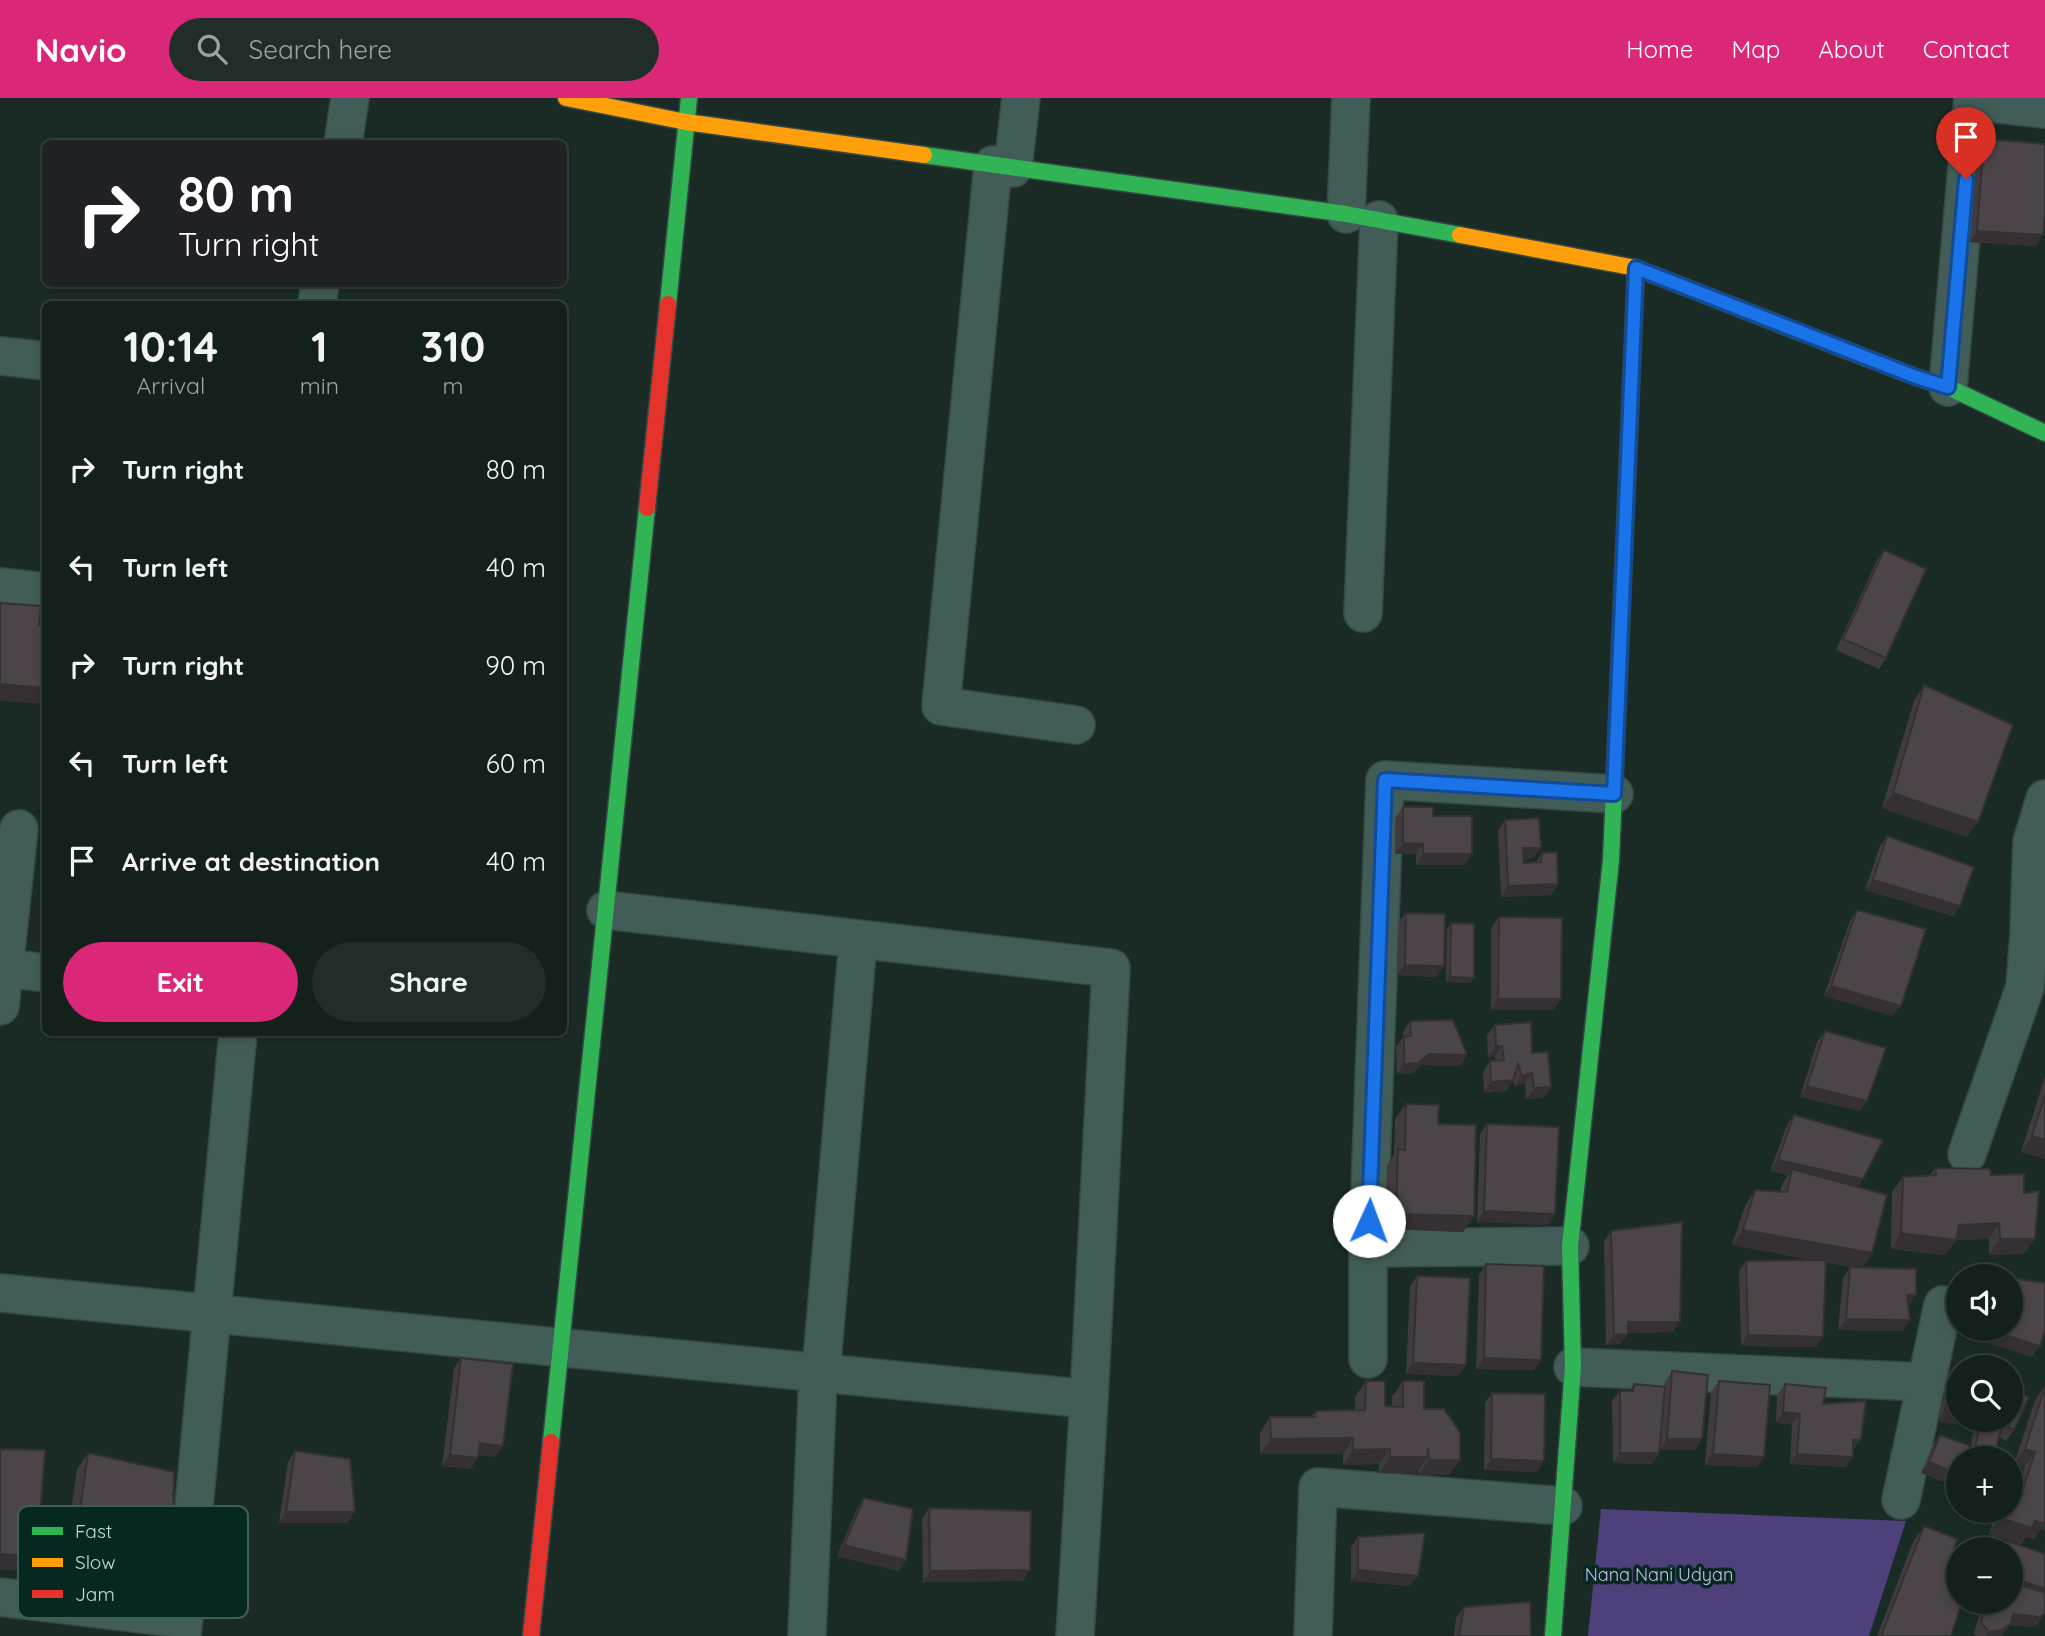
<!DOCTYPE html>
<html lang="en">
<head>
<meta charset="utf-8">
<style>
	:root { --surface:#14201c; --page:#212d29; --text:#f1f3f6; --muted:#9da3a3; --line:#333e3b; --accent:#db2777 }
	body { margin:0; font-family:Quicksand,sans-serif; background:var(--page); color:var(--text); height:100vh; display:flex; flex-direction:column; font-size:26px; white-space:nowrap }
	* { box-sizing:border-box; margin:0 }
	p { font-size:23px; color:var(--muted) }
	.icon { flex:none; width:38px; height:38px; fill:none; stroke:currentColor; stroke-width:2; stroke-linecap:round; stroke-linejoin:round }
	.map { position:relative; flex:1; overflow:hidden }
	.drawer { position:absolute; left:42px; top:203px; width:525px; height:735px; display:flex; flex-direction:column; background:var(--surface); border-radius:10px; box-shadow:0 4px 10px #0003,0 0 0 2px var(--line) }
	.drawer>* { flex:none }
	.hud { position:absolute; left:42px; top:42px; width:525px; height:147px; border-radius:10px; box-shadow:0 4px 10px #0003,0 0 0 2px var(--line); background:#202124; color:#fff; overflow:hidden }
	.controls { position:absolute; left:1946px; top:1166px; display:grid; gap:14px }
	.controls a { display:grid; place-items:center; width:77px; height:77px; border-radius:50%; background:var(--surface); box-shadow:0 4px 10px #0003,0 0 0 2px var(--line); font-size:35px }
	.pin { position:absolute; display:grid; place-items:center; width:60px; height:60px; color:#fff; margin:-72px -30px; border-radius:50% 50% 50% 0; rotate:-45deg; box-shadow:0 0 7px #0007 }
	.pin .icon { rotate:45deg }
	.me { position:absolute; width:77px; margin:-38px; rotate:2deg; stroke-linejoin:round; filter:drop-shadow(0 0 5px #0008) }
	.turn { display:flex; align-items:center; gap:24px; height:147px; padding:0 21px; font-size:32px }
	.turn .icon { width:91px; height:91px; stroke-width:2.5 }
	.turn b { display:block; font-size:49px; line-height:60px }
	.eta { display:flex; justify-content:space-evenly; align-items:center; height:119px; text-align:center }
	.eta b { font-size:42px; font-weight:800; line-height:49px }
	.cta { display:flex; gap:14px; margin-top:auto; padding:14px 21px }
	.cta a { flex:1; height:80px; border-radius:42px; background:var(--accent); color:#fff; font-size:28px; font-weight:800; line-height:80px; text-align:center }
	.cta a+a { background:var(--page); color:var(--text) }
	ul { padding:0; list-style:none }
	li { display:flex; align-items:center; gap:21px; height:98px; padding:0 21px }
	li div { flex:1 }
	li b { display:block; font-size:26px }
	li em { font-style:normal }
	header { display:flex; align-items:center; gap:42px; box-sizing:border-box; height:98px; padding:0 35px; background:var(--accent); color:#fff }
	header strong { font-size:33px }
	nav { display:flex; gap:38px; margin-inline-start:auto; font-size:24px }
	.search { width:490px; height:63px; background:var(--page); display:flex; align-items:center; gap:18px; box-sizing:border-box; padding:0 24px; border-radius:38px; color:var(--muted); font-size:26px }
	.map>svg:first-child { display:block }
	.green { fill:#4e407a }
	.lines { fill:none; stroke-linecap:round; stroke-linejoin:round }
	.street-casing { stroke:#354943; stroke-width:40 }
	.fast-casing { stroke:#354943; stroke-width:19 }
	.slow-casing { stroke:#354943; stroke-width:19 }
	.jam-casing { stroke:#354943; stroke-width:19 }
	.street { stroke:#425d57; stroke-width:37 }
	.fast { stroke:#30b455; stroke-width:16 }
	.slow { stroke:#ff9f0a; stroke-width:16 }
	.jam { stroke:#e5322d; stroke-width:16 }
	.wall { fill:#403b3f }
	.shaded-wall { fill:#343033 }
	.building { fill:#4b4549; stroke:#343033; stroke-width:2 }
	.route-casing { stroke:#114b97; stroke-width:18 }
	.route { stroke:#1a73e8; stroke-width:12 }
	.labels { text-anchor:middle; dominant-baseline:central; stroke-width:7; stroke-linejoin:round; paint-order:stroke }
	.park-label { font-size:18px; fill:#c9bef3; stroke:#072821 }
	.key { fill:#072821; stroke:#3c6057; stroke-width:2 }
	.key-label { font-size:19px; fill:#b6e4d6 }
</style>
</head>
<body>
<header>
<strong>Navio</strong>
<div class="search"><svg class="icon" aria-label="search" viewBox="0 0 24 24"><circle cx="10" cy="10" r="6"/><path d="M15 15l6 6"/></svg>Search here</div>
<nav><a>Home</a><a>Map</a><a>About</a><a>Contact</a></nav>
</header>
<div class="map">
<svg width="2045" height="1538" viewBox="0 0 2045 1538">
	<rect width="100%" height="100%" fill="#1a2b26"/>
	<!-- green -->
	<path class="green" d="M1601,1411L1906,1423L1869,1538H1588Z"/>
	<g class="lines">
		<!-- street casing -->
		<g class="street-casing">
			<path id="street" d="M1973,3L2045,11
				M343,46L350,0
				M993,67L941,608L1076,627
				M1013,70L1021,0
				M1346,116L1351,0
				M317,206L320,186
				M0,258L46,263
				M1948,289L1973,0
				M0,489L46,494
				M1363,515L1379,122
				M606,812L1111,870L1089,1301L1075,1538
				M0,869L46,875
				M0,908L19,731
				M1967,1056L2025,889L2029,836L2032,744L2045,701
				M1570,1148L1368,1150L1385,682L1614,696
				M0,1195L1089,1301
				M1368,1261V1150
				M1573,1269L1926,1284
				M1901,1402L1943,1207
				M0,1499L184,1521
				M182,1538L238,934
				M807,1538L818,1278L821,1275L858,843
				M1313,1538L1318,1389L1563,1408"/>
		</g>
		<!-- fast casing -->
		<g class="fast-casing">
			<path id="fast" d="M924,57L1346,116L1460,137
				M668,206L689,0
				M1856,256L1916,279L1948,289L2045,335
				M1624,456L1636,170
				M551,1344L647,410
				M1553,1538L1573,1269L1570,1148L1611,762L1615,670"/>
		</g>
		<!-- slow casing -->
		<g class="slow-casing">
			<path id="slow" d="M566,0L686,24L924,57
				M1460,137L1636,170L1856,256
				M1615,670L1624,456"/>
		</g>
		<!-- jam casing -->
		<g class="jam-casing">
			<path id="jam" d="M647,410L668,206
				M531,1538L551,1344"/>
		</g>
		<!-- street -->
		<use href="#street" class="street"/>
		<!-- fast -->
		<use href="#fast" class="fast"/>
		<!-- slow -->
		<use href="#slow" class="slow"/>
		<!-- jam -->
		<use href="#jam" class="jam"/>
	</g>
	<!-- wall -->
	<path class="wall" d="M1984,41L2036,148L1970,144L1977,52Z
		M1884,452L1886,560L1879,571L1836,552L1877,462Z
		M1924,587L1967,739L1882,710L1914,603Z
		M1403,709L1433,718L1465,767H1416V756H1395V720Z
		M1505,722L1541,750L1533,760L1523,761L1524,765H1535L1542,755L1558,786L1551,797L1501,799L1498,732Z
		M1887,738L1960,808L1953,818L1865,792L1880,748Z
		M1857,812L1893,918L1824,898L1850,823Z
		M1406,815L1436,879L1397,877L1398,825Z
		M1499,819L1554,912H1491V830Z
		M1451,825L1474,880L1470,885L1446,884L1447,831Z
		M1410,923L1467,957L1460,968L1422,967L1411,976H1397L1396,949L1403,939V934Z
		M1495,927L1532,955L1551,989L1543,1000L1526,1001L1525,985L1515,988L1513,983L1506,993L1484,995L1483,974L1490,963H1496L1495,958L1488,959L1487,937Z
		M1825,933L1860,1013L1800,999L1817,944Z
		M2045,979V1061L2021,1054Z
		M1406,1006L1438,1026L1474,1118L1463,1134L1385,1131L1387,1067L1394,1057L1395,1021Z
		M1794,1017L1857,1089L1872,1155L1862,1170L1909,1207L1910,1222L1902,1233L1838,1232L1843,1180L1850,1169L1855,1170L1826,1164L1823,1239L1816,1249L1741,1248L1739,1173L1746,1163L1812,1162L1732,1147L1745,1108L1755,1092L1780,1094L1782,1086L1788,1077L1770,1073L1787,1027Z
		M1487,1026L1555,1116L1548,1127L1477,1124L1480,1036Z
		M1935,1070L1991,1077L2024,1095V1156L1989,1157V1141L1956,1142L1945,1157L1891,1151L1892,1094L1903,1079L1930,1077Z
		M1611,1133L1673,1234L1628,1235L1620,1246L1606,1247L1604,1144Z
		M1486,1166L1534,1272L1476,1271L1479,1177Z
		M1417,1178L1466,1267L1458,1278L1406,1276L1410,1188Z
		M461,1260L503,1348L495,1359L478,1357V1360L470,1371L442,1368L454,1270Z
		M1955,1272L1958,1321H2011L2014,1332L2006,1343L1999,1339L1958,1360V1389L1921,1375L1933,1347L1940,1337L1971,1348L1973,1334L1963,1327L1938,1323L1948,1282Z
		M1672,1273L1702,1341L1695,1352H1660L1659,1355L1652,1366L1613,1365L1612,1303L1620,1293H1629L1634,1286L1664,1289L1665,1284Z
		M1366,1283L1385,1308H1392V1299L1403,1283L1460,1362L1449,1377H1418V1372L1416,1375H1379V1366L1343,1367V1356H1260V1335L1270,1319H1311L1316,1313L1355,1312V1299Z
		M1719,1283L1764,1359L1757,1369L1705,1367L1711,1294Z
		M1785,1286L1823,1306L1853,1352L1846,1369L1790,1366L1792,1326L1776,1325L1777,1297Z
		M2045,1288V1433L2041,1431L2034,1441L2026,1439L2021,1446L1989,1436L1997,1412H2011L2024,1370L2014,1366L2035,1302Z
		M1492,1295L1537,1374L1484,1372L1485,1305Z
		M295,1353L348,1425H279L288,1364Z
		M88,1355L172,1466L161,1482L62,1477L77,1371Z
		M864,1400L899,1473L837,1458L857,1411Z
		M929,1410L1023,1483L923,1484L922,1421Z
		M1924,1428L1950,1465L1951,1538H1877L1913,1444Z
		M1358,1439L1410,1488L1351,1483V1449Z
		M2007,1443L2043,1494L2038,1526L2032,1529L2010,1527L2001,1538H1976L1974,1535L1980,1515L1972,1513L1975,1503H2011V1451H2002Z
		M1464,1509L1531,1538H1454L1456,1520Z"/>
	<!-- shaded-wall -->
	<path class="shaded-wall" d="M1977,133L2043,137L2036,148L1970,144Z
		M0,586L46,590V606L0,603Z
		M1893,695L1978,724L1967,739L1882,710Z
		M1403,745L1423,746L1416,756H1395Z
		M1523,750H1541L1533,760L1515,761Z
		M1423,756H1472L1465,767H1416Z
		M1873,782L1960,808L1953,818L1865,792Z
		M1558,786L1551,797L1501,799L1508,788Z
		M1405,867L1444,868L1436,879L1397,877Z
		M1450,879L1474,880L1470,885L1446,884Z
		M1831,888L1901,908L1893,918L1824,898Z
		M1498,901H1561L1554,912H1491Z
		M1496,948H1502L1495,958L1488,959Z
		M1429,956L1467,957L1460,968L1422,967L1411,976H1397L1404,966Z
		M1532,975L1525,985L1515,988L1522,978Z
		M1513,982L1506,993L1484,995L1491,984Z
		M1807,988L1867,1003L1860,1013L1800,999Z
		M1551,989L1543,1000L1526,1001L1534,990Z
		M2032,1038L2045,1042V1061L2021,1054Z
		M1778,1062L1863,1081L1856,1092L1792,1071L1788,1077L1770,1073Z
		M1484,1113L1555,1116L1548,1127L1477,1124Z
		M1396,1116L1474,1118L1463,1134L1385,1131Z
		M1999,1125L1989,1141L1956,1142L1945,1157L1891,1151L1901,1135L1959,1127Z
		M1743,1132L1872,1155L1861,1171L1732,1147Z
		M2000,1141H2035L2024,1156L1989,1157Z
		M1907,1197H1916L1909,1207L1900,1208Z
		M1846,1221L1910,1222L1902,1233L1838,1232Z
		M1628,1224H1680L1673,1234L1621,1235Z
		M1965,1230H1982L2040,1248L2032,1259L1960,1236Z
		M1628,1236L1620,1246L1606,1247L1614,1237Z
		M1748,1237L1823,1239L1816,1249L1741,1248Z
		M1484,1260L1541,1262L1534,1272L1476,1271Z
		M1413,1265L1466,1267L1458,1278L1406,1276Z
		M1945,1312L1958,1314V1321H1967L1963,1327L1938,1323Z
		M1783,1314L1800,1316L1792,1326L1776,1325Z
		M1353,1340L1343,1356H1260L1271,1341Z
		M1667,1341H1702L1695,1352H1660Z
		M1861,1341L1853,1352V1342Z
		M480,1345L503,1348L495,1359L473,1356Z
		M1390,1351L1379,1366L1343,1367L1353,1352Z
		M2025,1351L2035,1354L2024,1370L2014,1366Z
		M1620,1355H1659L1652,1366L1613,1365Z
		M1713,1356L1764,1359L1757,1369L1705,1367Z
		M1797,1356L1853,1359L1846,1369L1790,1366Z
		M450,1357L478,1360L470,1371L442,1368Z
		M1390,1359H1427L1416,1375H1379Z
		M1491,1361L1544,1363L1537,1374L1484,1372Z
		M1429,1362H1460L1449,1377H1418Z
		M1929,1364L1958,1376V1389L1921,1375Z
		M286,1414H355L348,1425H279Z
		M2045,1418V1433L2041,1431L2034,1441L2026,1439L2021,1446L1989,1436L2000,1420L2035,1423Z
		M844,1447L906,1462L899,1473L837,1458Z
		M0,1456L37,1458L26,1473L0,1472Z
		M73,1462L172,1466L161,1482L62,1477Z
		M1030,1472L1023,1483L923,1484L930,1473Z
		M1358,1472L1418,1478L1410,1488L1351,1483Z
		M2011,1479L2045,1491L2041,1496L2011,1485Z
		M1979,1503L1987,1504L1980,1515L1972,1513Z
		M2045,1515L2038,1526L2032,1529L2010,1527L2001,1538H1986L1989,1534L2013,1516Z"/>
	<!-- building -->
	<path class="building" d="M1984,41L2045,46V117L2043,137L1977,133Z
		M1884,452L1926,471L1886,560L1843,541Z
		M0,505L41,508L39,527L46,528V590L0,586Z
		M1924,587L2013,627L1978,724L1893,695Z
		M1403,709H1433V718H1472V756H1423V746L1403,745Z
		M1539,720L1541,750H1523L1524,765L1541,764L1542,755L1557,754L1558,786L1508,788L1505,722Z
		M1887,738L1974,769L1960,808L1873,782Z
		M1857,812L1926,831L1901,908L1831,888Z
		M1406,815L1445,816L1444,868L1405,867Z
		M1499,819L1562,820L1561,901H1498Z
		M1451,825L1474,826V880L1450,879Z
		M1453,922L1467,957L1429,956L1418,965L1404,966V939L1411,938L1410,923Z
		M1531,924L1532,955L1548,954L1551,989L1534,990L1532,975L1522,978L1518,966L1513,982L1491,984L1490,963L1504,962L1502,948H1496L1495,927Z
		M1825,933L1886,950L1867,1003L1807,988Z
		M2045,997V1042L2032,1038Z
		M1406,1006L1439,1007L1438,1026L1476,1027L1474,1118L1396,1116L1398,1051L1405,1052Z
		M1794,1017L1883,1042L1863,1081L1778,1062Z
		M1487,1026L1559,1029L1555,1116L1484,1113Z
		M1935,1070L1990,1071L1991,1077L2024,1076V1095L2039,1093L2035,1141H2000L1999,1125L1959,1127L1956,1142L1901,1135L1903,1079L1936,1077Z
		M1792,1071L1887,1097L1872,1155L1743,1132L1755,1092L1787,1094Z
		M1682,1124L1680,1224H1628V1236L1614,1237L1611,1133Z
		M1826,1162L1823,1239L1748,1237L1746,1163Z
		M1486,1166L1544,1168L1541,1262L1484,1260Z
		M1850,1169L1916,1171V1197H1907L1910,1222L1846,1221Z
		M1417,1178L1470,1180L1466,1267L1413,1265Z
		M2011,1180L2045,1185V1232L2040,1248L1982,1230H2011Z
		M461,1260L513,1266L503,1348L480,1345L478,1360L450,1357Z
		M1955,1272L1958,1273V1314L1945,1312Z
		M1672,1273L1708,1277L1702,1341H1667Z
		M1366,1283H1385V1308L1403,1309V1283H1424V1311H1444L1460,1334V1362H1429L1428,1350L1427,1359H1390V1351L1353,1352V1340L1271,1341L1270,1319H1315L1316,1313L1365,1312Z
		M1719,1283L1770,1287L1764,1359L1713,1356Z
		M1634,1286L1665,1289L1659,1355H1620V1293H1633Z
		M1785,1286L1826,1290L1823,1306L1866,1303L1861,1341L1853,1342V1359L1797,1356L1800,1316L1783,1314Z
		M2045,1289V1426L2035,1423L2032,1430L2000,1420L2003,1412H2011V1393L2021,1397L2035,1354L2025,1351Z
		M2011,1292L2029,1299L2014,1332L2002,1326L1994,1360H1958V1376L1929,1364L1940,1337L1975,1350L1981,1324L1977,1321H2011Z
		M1492,1295L1545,1296L1544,1363L1491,1361Z
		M0,1351L45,1352L37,1458L0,1456Z
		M295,1353L350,1361L355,1414H286Z
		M88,1355L174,1374L172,1466L73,1462Z
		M864,1400L913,1411L906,1462L844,1447Z
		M929,1410L1031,1413L1030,1472L930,1473Z
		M1924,1428L1957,1441L1950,1465L1958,1468V1503H1962L1951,1538H1881Z
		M1425,1435L1418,1478L1358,1472V1439Z
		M2007,1443L2045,1456V1491L2011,1479V1451H2004Z
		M2011,1485L2044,1494L2045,1496V1515L2040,1519L2013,1516L2011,1525L2002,1532L1989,1534L1981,1524L1987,1504L1983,1503H2011Z
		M1530,1504L1531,1538H1459L1464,1509Z"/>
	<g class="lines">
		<!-- route casing -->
		<g class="route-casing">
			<path id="route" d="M1369,1123L1385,682L1614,696L1636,170L1916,279L1948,289L1966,81"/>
		</g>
		<!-- route -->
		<use href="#route" class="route"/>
	</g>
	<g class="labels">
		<!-- park labels -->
		<g class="park-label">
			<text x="1659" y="1476">Nana Nani Udyan</text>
		</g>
	</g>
	<!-- legend -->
	<rect x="18" y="1408" width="230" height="112" rx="10" class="key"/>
	<rect x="32" y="1429" width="31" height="8" fill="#30b455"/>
	<rect x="32" y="1460" width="31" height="9" fill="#ff9f0a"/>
	<rect x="32" y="1492" width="31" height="8" fill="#e5322d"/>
	<g class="key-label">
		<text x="75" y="1440">Fast</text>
		<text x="75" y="1471">Slow</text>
		<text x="75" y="1503">Jam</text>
	</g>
</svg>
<div class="controls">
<a><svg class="icon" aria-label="sound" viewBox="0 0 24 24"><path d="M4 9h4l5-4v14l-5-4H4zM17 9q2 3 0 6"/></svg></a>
<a><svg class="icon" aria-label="search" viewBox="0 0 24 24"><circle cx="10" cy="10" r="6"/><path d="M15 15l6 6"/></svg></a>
<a>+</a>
<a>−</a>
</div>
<div class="pin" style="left:1966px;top:81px;background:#d93025"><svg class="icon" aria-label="arrive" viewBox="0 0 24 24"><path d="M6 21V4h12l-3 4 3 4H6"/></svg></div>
<svg class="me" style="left:1369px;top:1123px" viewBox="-20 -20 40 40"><circle r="19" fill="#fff"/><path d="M0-13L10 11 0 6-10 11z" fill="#1a73e8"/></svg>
<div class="hud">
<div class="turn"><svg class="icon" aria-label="right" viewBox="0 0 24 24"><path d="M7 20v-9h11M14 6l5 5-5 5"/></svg><div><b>80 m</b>Turn right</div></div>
</div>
<section class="drawer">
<div class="eta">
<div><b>10:14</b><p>Arrival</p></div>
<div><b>1</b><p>min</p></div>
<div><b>310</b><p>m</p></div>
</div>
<ul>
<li><svg class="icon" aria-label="right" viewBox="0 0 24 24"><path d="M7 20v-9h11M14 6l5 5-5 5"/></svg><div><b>Turn right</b></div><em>80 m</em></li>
<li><svg class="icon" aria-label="left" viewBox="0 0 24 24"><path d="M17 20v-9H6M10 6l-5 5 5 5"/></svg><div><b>Turn left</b></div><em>40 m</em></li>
<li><svg class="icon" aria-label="right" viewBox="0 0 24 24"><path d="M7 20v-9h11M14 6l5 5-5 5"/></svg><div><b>Turn right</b></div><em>90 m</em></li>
<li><svg class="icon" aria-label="left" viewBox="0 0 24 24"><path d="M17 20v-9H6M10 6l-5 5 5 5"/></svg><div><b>Turn left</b></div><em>60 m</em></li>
<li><svg class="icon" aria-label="arrive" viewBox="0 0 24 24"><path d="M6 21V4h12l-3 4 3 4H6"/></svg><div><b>Arrive at destination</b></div><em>40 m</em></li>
</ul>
<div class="cta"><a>Exit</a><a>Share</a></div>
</section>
</div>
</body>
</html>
